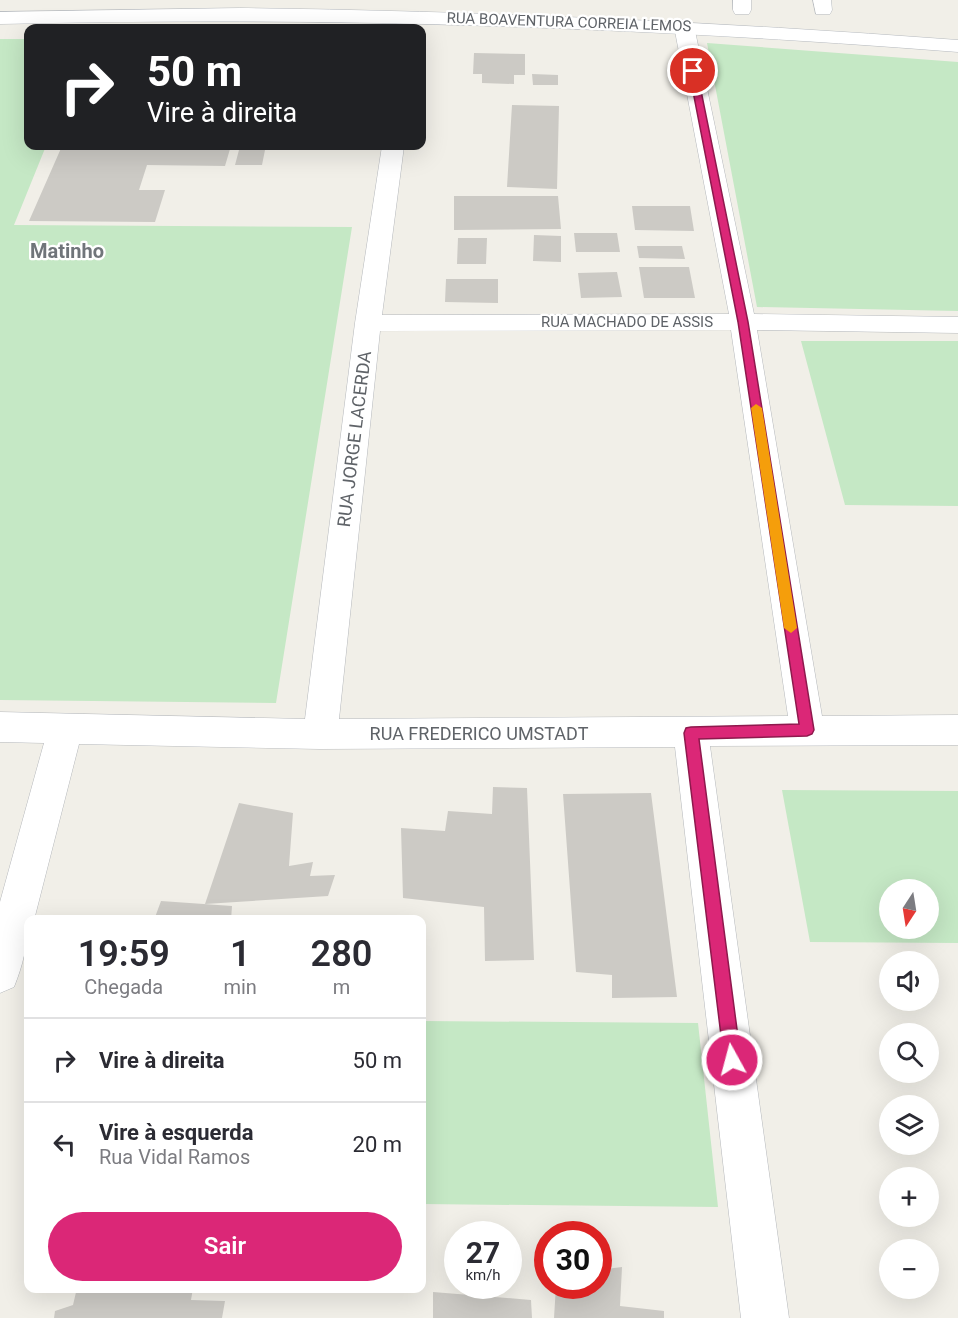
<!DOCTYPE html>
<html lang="pt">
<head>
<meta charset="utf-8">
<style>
	:root { --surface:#fff; --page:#f7f7f7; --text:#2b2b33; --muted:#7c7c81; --line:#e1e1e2; --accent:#db2777 }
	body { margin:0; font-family:Roboto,sans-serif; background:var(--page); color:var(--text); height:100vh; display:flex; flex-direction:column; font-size:22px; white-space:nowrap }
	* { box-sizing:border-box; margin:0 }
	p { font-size:20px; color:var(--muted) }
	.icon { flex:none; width:33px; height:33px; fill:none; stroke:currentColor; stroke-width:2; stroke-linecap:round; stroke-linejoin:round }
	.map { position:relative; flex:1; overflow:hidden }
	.details { position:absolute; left:24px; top:915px; width:402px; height:378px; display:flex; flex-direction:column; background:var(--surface); border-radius:12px; box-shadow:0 6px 24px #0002 }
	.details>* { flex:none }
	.banner { position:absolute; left:24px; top:24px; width:402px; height:126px; border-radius:12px; box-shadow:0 6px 24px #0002; background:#202124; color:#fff; overflow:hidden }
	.needle { width:39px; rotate:192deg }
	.buttons { position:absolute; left:879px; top:879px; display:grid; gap:12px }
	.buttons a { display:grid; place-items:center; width:60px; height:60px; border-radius:50%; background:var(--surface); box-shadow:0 6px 24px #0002; font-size:30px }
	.speed { position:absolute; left:444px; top:1221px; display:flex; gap:12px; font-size:30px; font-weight:700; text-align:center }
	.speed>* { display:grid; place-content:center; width:78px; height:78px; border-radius:50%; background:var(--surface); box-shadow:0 6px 24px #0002; line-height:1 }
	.speed small { font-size:15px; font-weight:400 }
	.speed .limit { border:9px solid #d22; background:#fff; color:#111 }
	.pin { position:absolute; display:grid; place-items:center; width:51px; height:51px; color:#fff; margin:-26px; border:3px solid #fff; border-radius:50%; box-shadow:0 2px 6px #0007 }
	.me { position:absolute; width:66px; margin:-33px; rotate:353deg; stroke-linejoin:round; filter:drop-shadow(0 0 4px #0008) }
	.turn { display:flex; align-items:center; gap:21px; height:126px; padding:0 24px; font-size:27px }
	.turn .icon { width:78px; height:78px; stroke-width:2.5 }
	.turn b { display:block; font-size:42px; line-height:51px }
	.eta { display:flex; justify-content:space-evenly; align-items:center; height:102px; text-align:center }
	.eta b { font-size:36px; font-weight:600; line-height:42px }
	.action { display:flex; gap:12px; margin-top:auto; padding:12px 24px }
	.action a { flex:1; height:69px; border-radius:36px; background:var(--accent); color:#fff; font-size:24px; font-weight:600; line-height:69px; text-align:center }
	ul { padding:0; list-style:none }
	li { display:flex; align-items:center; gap:18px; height:84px; padding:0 24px; border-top:2px solid var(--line) }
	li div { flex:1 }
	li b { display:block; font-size:22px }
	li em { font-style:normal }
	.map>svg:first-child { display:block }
	.green { fill:#c5e8c5; fill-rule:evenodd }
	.building { fill:#cccac5 }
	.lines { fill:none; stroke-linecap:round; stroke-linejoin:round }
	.street-casing { stroke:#b5b8bc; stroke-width:1 }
	.secondary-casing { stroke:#b6babf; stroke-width:1 }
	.street { fill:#fff; fill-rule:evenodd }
	.secondary { fill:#fff; fill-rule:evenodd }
	.route { fill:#db2777; stroke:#8e194d; stroke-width:1.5 }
	.slow { fill:#f59e0b }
	.labels { text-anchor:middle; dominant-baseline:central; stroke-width:4.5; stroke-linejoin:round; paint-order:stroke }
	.far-street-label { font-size:15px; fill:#5f6368; stroke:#fff }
	.street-label { font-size:18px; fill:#5f6368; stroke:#fff }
	.far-district-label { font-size:20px; font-weight:bold; fill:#70757a; stroke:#fff }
</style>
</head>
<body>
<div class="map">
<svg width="958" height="1318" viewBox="0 0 958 1318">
	<rect width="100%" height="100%" fill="#f1efe8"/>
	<!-- green -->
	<path class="green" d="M0,39H28V146H46L14,225L352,227L276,703L0,700Z
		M707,43L958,62V311L757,307Z
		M801,341H958V506L845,505Z
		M782,790L958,791V943L810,942ZM890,890H928V928H890Z
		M422,1021L698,1023L718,1207L422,1204Z"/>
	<!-- building -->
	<path class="building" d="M474,53L525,54V75H514V84L482,83V74H473Z
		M532,74L558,75V85H533Z
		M512,105L559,106L557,189L507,187Z
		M62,146H154L153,148L230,149L225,166L147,165L139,190H165L155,222L29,221Z
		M239,150H265L262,165H235Z
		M454,196H558L561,229L454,230Z
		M632,206H690L694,231L635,230Z
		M574,233H617L620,252H576Z
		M534,235L561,236V262L533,261Z
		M458,238H487L486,264H457Z
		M637,246H682L685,259L639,258Z
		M639,267H689L695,298H644Z
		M617,272L622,297L581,298L578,273Z
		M446,279H498V303L445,302Z
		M493,787L527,788L534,960L485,961L484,907L403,898L401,828L445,831L448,811L492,814Z
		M651,793L677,997L612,998V975L576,972L563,794Z
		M239,803L293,813L289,866L313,862L310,876L335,875L328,896L205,904Z
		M161,901L232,906L231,920H154Z
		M622,1267L620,1306L664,1311V1318H554L556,1286H598V1270Z
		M77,1288H193L191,1300L225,1301L222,1318H54L55,1311L73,1305Z
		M433,1292L531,1300L532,1318H433Z"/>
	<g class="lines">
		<!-- street casing -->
		<g class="street-casing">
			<path id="street" d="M684,20L691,22L694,26L754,314L958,317V333L757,330L822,716L958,715V745L710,746L789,1318H741L675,747L320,749L79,744L34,920H28C28,943 23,965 14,987L0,993V902L44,743L0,742V712L305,719L355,323L382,146H404L382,315L729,314L674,26L677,22ZM731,330L788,716L339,719L380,331Z"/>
		</g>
		<!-- secondary casing -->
		<g class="secondary-casing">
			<path id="secondary" d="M733,0H751V10L749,14H735L733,10Z
				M813,0H831L832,10L830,14H816Z
				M240,8C480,11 719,22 958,40V52C639,27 320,16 0,24V12Z"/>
		</g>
		<!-- street -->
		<use href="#street" class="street"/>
		<!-- secondary -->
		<use href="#secondary" class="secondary"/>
	</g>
	<!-- route -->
	<path class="route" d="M693,69L697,71L748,322L814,730L812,734L807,736L699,739L741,1060L738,1067L732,1069L726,1067L724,1060L684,733L686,728L691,727L799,724L738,322L689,71Z"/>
	<!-- slow -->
	<path class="slow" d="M756,404L762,408L797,628L791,633L784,628L751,408Z"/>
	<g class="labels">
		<!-- far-street labels -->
		<g class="far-street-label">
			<text transform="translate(569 22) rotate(2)">RUA BOAVENTURA CORREIA LEMOS</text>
			<text x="627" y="322">RUA MACHADO DE ASSIS</text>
		</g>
		<!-- street labels -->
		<g class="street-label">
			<text transform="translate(354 439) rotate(-83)">RUA JORGE LACERDA</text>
			<text x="479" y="733">RUA FREDERICO UMSTADT</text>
		</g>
		<!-- far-district labels -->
		<g class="far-district-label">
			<text x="67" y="251">Matinho</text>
		</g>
	</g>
</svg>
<div class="buttons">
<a><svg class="needle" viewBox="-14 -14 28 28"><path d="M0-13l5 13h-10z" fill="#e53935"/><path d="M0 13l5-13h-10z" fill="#7c7c81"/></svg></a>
<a><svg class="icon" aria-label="sound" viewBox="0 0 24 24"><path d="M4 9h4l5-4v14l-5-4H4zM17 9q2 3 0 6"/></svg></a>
<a><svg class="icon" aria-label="search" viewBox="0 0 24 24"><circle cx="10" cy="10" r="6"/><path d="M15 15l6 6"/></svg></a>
<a><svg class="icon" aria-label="layers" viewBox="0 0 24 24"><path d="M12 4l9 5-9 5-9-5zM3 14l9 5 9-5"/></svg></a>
<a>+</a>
<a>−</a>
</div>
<div class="speed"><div>27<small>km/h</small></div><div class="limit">30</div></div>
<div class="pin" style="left:693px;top:71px;background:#d93025"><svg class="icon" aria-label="arrive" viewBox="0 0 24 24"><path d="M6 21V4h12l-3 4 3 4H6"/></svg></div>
<svg class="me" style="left:732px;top:1060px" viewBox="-20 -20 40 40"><circle r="17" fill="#db2777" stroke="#fff" stroke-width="3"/><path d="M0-11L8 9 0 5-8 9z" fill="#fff"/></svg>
<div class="banner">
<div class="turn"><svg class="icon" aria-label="right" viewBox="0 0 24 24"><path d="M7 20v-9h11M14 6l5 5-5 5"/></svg><div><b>50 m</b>Vire à direita</div></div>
</div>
<section class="details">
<div class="eta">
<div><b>19:59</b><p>Chegada</p></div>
<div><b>1</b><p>min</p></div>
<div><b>280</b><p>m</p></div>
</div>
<ul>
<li><svg class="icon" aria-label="right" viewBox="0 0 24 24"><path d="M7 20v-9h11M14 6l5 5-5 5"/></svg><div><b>Vire à direita</b></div><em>50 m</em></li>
<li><svg class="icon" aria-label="left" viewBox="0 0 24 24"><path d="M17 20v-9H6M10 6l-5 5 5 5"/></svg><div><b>Vire à esquerda</b><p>Rua Vidal Ramos</p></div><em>20 m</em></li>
</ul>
<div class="action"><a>Sair</a></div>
</section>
</div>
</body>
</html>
